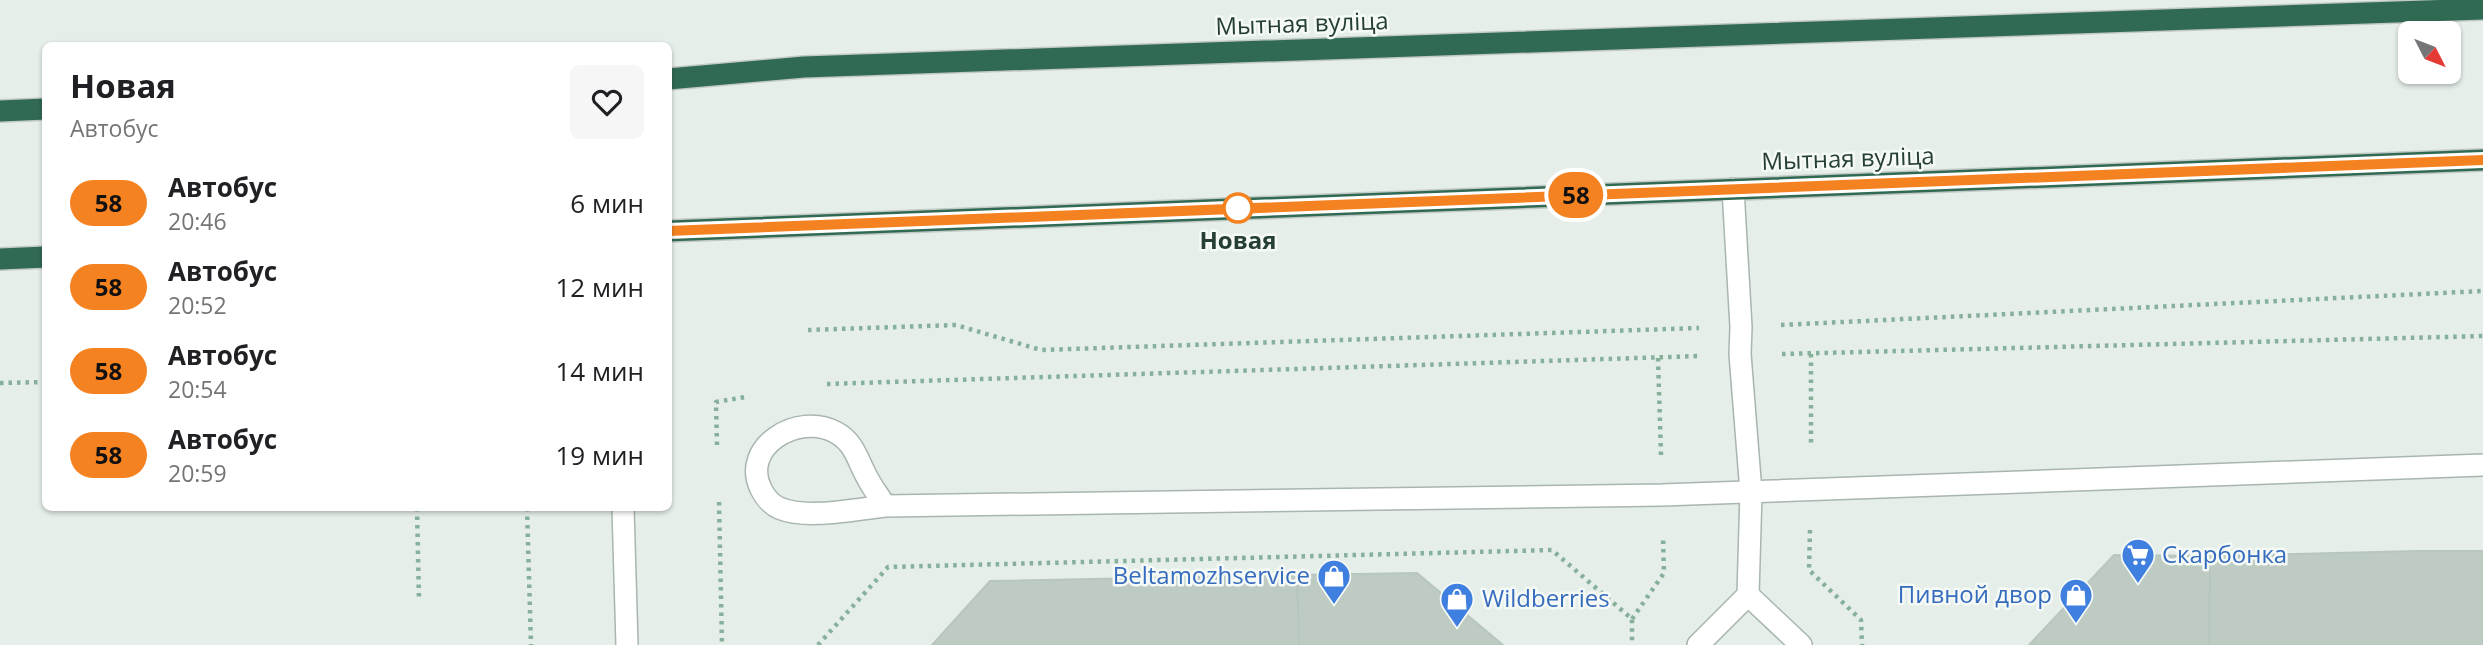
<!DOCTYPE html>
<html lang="ru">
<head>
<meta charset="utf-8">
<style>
  body { margin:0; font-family:"Open Sans",sans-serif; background:#f6f6f6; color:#202124; height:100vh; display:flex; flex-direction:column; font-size:26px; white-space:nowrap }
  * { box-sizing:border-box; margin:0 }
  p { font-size:23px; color:#757577 }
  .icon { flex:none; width:38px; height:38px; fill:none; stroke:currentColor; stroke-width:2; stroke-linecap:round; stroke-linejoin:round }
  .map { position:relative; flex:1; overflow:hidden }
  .panel { position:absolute; left:42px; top:42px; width:630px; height:469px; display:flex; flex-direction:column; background:#fff; border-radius:10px; box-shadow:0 2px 5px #0004 }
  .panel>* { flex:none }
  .badge { padding:0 14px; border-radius:23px; font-size:24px; line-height:46px }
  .needle { width:46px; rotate:132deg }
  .controls { position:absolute; left:2398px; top:21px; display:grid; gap:14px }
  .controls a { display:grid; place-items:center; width:63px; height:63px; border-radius:10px; background:#fff; box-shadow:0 2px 5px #0004; font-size:35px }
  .map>.badge { position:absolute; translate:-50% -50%; box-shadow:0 0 0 4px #fff }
  .round { display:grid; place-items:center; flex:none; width:74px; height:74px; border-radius:10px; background:#f6f6f6 }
  .headline { display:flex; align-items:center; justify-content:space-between; height:119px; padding:0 28px }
  h1 { font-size:33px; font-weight:700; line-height:52px }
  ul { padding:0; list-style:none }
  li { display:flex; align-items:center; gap:21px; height:84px; padding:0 28px }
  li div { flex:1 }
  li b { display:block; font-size:26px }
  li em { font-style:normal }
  li .badge { min-width:77px; font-weight:700; text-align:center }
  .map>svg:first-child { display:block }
  .building { fill:#bdcbc3; stroke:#b7c7bd; stroke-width:2 }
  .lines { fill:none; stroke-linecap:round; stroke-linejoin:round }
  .lane-casing { stroke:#a8b6ae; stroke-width:24 }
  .street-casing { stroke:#a8b6ae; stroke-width:24 }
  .highway-casing { stroke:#c2c9c6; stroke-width:24 }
  .path { stroke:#87b09b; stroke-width:4.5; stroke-dasharray:3.5 5; stroke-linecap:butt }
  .lane { stroke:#fff; stroke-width:21 }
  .street { stroke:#fff; stroke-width:21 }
  .highway { stroke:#316a53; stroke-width:21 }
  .line-casing { stroke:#fff; stroke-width:16 }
  .line { stroke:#f58220; stroke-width:10 }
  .stop-dot { fill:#fff; stroke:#f58220; stroke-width:3.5 }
  .labels { text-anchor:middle; stroke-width:5; stroke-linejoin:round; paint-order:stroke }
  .street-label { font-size:24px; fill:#253f33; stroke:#f6faf7 }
  .stop-label { font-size:24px; font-weight:bold; fill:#253f33; stroke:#f6faf7 }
  .shop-label { font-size:24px; fill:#366cbe; stroke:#f6faf7; text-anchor:start }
</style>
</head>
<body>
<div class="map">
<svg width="2483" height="645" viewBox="0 0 2483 645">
  <rect width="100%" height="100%" fill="#e5eee8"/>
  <g class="building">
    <path d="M2417,551H2483V645H2209L2210,556Z"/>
    <path d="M2114,555L2210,556L2209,645H2029Z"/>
    <path d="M1417,573L1503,645H1299L1297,575Z"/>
    <path d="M1297,575L1299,645H932L990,581Z"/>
  </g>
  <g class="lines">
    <defs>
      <g id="lane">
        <path d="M885,506C880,497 873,489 868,479C858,462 855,442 835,432C798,412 740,447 761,489C765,497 772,505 779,508C807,520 856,509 885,506L1662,495L2483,465"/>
        <path d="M1748,595L1801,645"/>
        <path d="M1698,645L1748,595L1751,492L1740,354L1741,327L1733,189"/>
      </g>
      <path id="street" d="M623,508L627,645"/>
      <g id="highway">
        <path d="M668,79L804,67L2483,9"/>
        <path d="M0,111L46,109"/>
        <path d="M668,231L2483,160"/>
        <path d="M0,259L46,257"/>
      </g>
    </defs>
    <use href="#lane" class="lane-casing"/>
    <use href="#street" class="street-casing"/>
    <use href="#highway" class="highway-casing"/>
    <g class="path">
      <path d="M1781,325L2483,291"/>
      <path d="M808,330L956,325L1041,350L1699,328"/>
      <path d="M1782,354L2483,336"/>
      <path d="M1811,354V447"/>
      <path d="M1658,358L1661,455"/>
      <path d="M0,383L46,382"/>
      <path d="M827,384L1700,356"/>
      <path d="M717,445L716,402L745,397"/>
      <path d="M719,502L722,645"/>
      <path d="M417,508L419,600"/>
      <path d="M527,508L531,645"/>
      <path d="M1810,530L1809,570L1861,620L1862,645"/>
      <path d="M1632,619L1664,573L1663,537"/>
      <path d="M818,645L888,567L1552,550L1632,619V645"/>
    </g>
    <use href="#lane" class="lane"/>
    <use href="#street" class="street"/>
    <use href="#highway" class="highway"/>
  </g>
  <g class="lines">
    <defs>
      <path id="line" d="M668,231L2483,160"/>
    </defs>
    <use href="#line" class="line-casing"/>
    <use href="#line" class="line"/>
  </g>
  <defs>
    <symbol id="supermarket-pin" viewBox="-11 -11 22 30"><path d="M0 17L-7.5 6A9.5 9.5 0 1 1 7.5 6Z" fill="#3f7fe0" stroke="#f6faf7"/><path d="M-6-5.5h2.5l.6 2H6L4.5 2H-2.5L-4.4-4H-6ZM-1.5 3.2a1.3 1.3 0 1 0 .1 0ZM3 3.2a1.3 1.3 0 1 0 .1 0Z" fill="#fff"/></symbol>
    <symbol id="shop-pin" viewBox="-11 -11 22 30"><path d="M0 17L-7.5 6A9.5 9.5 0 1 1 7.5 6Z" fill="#3f7fe0" stroke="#f6faf7"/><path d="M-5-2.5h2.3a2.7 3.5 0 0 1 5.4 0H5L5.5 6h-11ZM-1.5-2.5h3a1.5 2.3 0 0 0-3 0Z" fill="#fff"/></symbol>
  </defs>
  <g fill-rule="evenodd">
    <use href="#supermarket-pin" x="2119" y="536" width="38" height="52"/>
    <use href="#shop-pin" x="1315" y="557" width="38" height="52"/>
    <use href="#shop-pin" x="2057" y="576" width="38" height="52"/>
    <use href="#shop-pin" x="1438" y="580" width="38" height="52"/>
  </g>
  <circle class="stop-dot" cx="1238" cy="208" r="14"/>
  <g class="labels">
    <g class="street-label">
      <text transform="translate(1302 24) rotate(-2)" y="8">Мытная вуліца</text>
      <text transform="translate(1848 159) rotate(-2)" y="8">Мытная вуліца</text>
    </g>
    <g class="stop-label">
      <text x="1238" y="249">Новая</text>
    </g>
    <g class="shop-label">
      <text x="2162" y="563">Скарбонка</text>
      <text x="1310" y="584" text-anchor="end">Beltamozhservice</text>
      <text x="2052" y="603" text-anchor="end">Пивной двор</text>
      <text x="1482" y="607">Wildberries</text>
    </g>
  </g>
</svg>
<div class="controls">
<a><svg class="needle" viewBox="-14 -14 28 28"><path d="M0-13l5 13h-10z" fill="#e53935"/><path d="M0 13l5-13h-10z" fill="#757577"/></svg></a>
</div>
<b class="badge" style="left:1576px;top:195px;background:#f58220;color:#111">58</b>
<section class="panel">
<div class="headline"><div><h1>Новая</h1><p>Автобус</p></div><a class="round"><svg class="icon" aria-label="heart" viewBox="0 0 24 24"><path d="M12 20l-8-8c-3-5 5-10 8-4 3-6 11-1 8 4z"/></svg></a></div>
<ul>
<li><span class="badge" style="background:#f58220;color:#111">58</span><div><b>Автобус</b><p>20:46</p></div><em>6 мин</em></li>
<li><span class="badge" style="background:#f58220;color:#111">58</span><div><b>Автобус</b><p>20:52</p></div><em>12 мин</em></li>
<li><span class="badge" style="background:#f58220;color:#111">58</span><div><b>Автобус</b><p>20:54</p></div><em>14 мин</em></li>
<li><span class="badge" style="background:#f58220;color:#111">58</span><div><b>Автобус</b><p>20:59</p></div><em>19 мин</em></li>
</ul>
</section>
</div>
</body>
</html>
